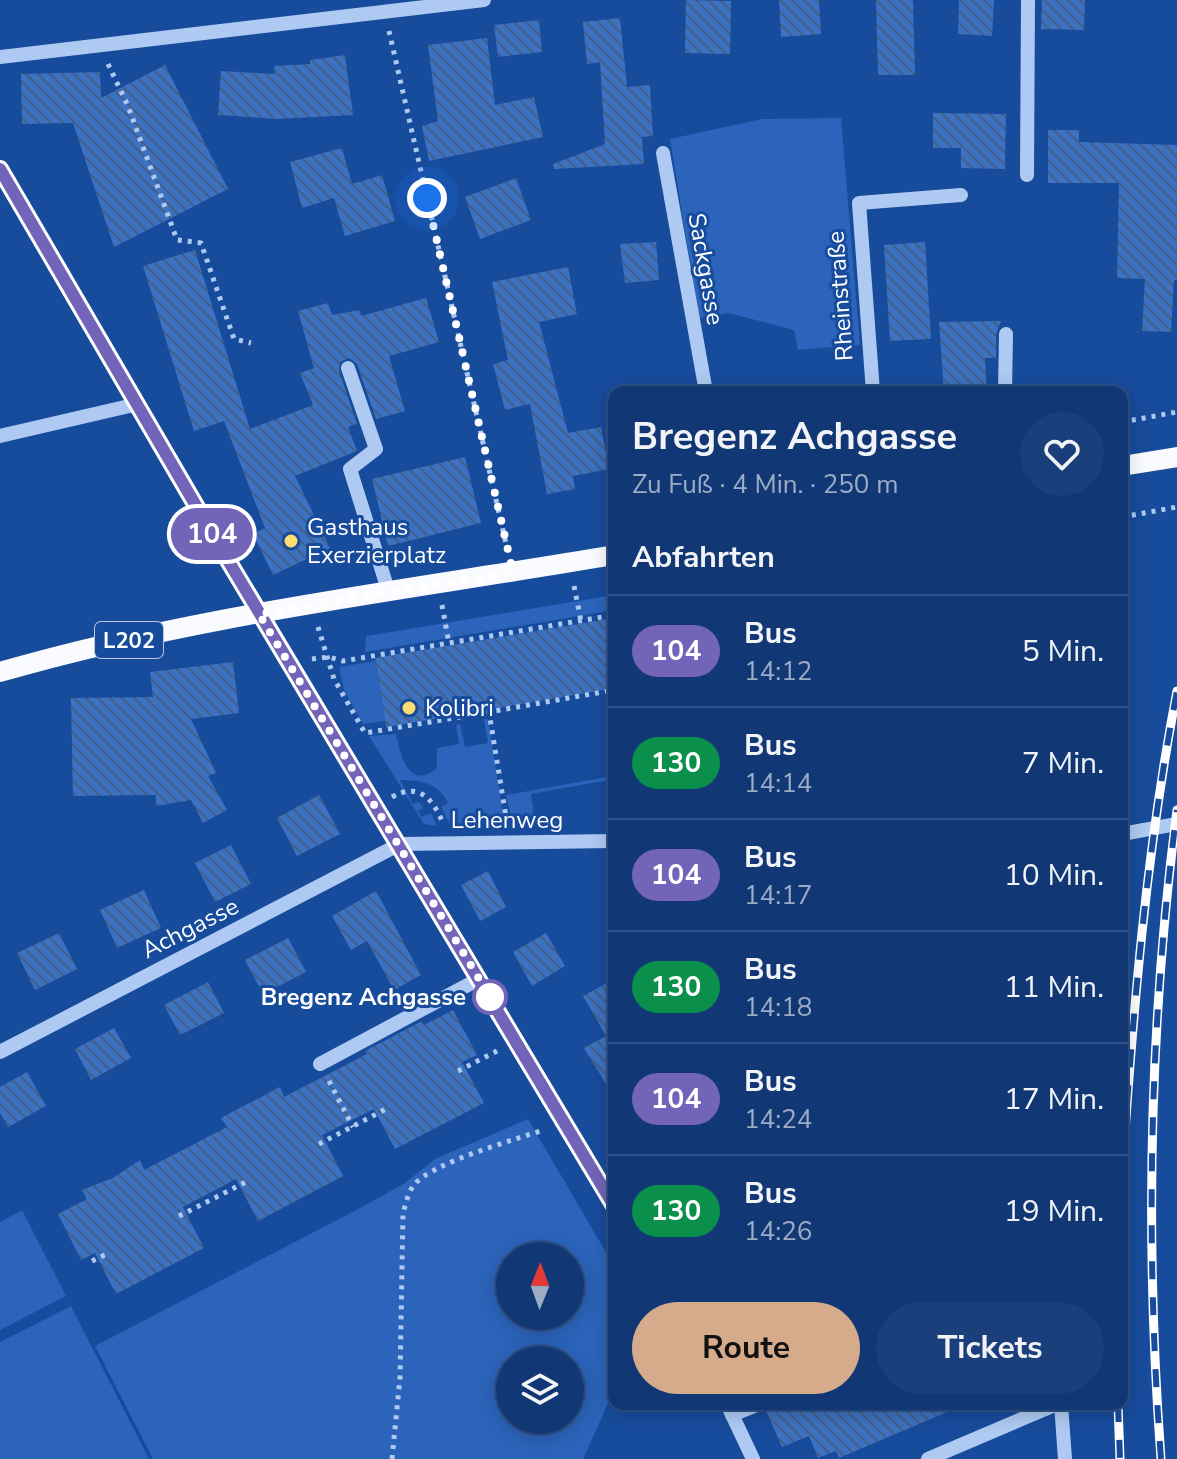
<!DOCTYPE html>
<html lang="de">
<head>
<meta charset="utf-8">
<style>
  body { margin:0; font-family:"Nunito Sans",sans-serif; background:#1a3f7a; color:#f1f3f6; height:100vh; display:flex; flex-direction:column; font-size:30px; white-space:nowrap }
  * { box-sizing:border-box; margin:0 }
  p { font-size:26px; color:#9cacc5 }
  .icon { flex:none; width:44px; height:44px; fill:none; stroke:currentColor; stroke-width:2; stroke-linecap:round; stroke-linejoin:round }
  .map { position:relative; flex:1; overflow:hidden }
  .drawer { position:absolute; left:608px; top:386px; width:520px; height:1024px; display:flex; flex-direction:column; background:#113875; border-radius:16px; box-shadow:0 4px 20px #0003,0 0 0 2px #305287 }
  .drawer>* { flex:none }
  .badge { padding:0 16px; border-radius:26px; font-size:28px; line-height:52px }
  .needle { width:52px; rotate:1deg }
  .fabs { position:absolute; left:496px; top:1242px; display:grid; gap:16px }
  .fabs a { display:grid; place-items:center; width:88px; height:88px; border-radius:50%; background:#113875; box-shadow:0 4px 20px #0003,0 0 0 2px #305287; font-size:40px }
  .you { position:absolute; width:40px; height:40px; margin:-20px; border:6px solid #fff; border-radius:50%; background:#1a73e8; box-shadow:0 0 0 12px #1a73e833 }
  .map>.badge { position:absolute; translate:-50% -50%; box-shadow:0 0 0 4px #fff }
  h2 { padding:0 24px; font-size:30px; line-height:72px }
  .round { display:grid; place-items:center; flex:none; width:84px; height:84px; border-radius:42px; background:#1a3f7a }
  .summary { display:flex; align-items:center; justify-content:space-between; height:136px; padding:0 24px }
  h1 { font-size:38px; font-weight:700; line-height:60px }
  .cta { display:flex; gap:16px; margin-top:auto; padding:16px 24px }
  .cta a { flex:1; height:92px; border-radius:48px; background:#d6ab8b; color:#111; font-size:32px; font-weight:700; line-height:92px; text-align:center }
  .cta a+a { background:#1a3f7a; color:#f1f3f6 }
  ul { padding:0; list-style:none }
  li { display:flex; align-items:center; gap:24px; height:112px; padding:0 24px; border-top:2px solid #305287 }
  li div { flex:1 }
  li b { display:block; font-size:30px }
  li em { font-style:normal }
  li .badge { min-width:88px; font-weight:700; text-align:center }
  .map>svg:first-child { display:block }
  .grass { fill:#2b64ba; fill-rule:evenodd }
  .building { fill:url(#building-back-hatch) }
  .lines { fill:none; stroke-linecap:round; stroke-linejoin:round }
  .path { stroke:#aecaf2; stroke-width:5; stroke-dasharray:4 6; stroke-linecap:butt }
  .minor { stroke:#aecaf2; stroke-width:14 }
  .major { stroke:#fafbff; stroke-width:20 }
  .rail-casing { stroke:#fff; stroke-width:9 }
  .rail { stroke:#174b9c; stroke-width:6; stroke-dasharray:18; stroke-linecap:butt }
  .line-casing { stroke:#fff; stroke-width:18 }
  .line { stroke:#7264b8; stroke-width:12 }
  .walk { stroke:#fff; stroke-width:8; stroke-dasharray:0 14.4 }
  .poi-dot { fill:#ffdc70; stroke:#174b9c; stroke-width:3 }
  .stop-dot { fill:#fff; stroke:#7264b8; stroke-width:4 }
  .labels { text-anchor:middle; stroke-width:6; stroke-linejoin:round; paint-order:stroke }
  .shield { fill:#174b9c; stroke:#b9c9e1; stroke-width:2 }
  .shield-label { font-size:22px; font-weight:bold; fill:#fff }
  .street-label { font-size:24px; fill:#fff; stroke:#174b9c }
  .poi-label { font-size:24px; fill:#fff; stroke:#174b9c; text-anchor:start }
  .stop-label { font-size:24px; font-weight:bold; fill:#fff; stroke:#174b9c; text-anchor:end }
</style>
</head>
<body>
<div class="map">
<svg width="1177" height="1459" viewBox="0 0 1177 1459">
  <defs>
    <pattern id="building-back-hatch" width="6" height="6" patternUnits="userSpaceOnUse" patternTransform="scale(2)"><rect width="6" height="6" fill="#3c72c1"/><path d="M-1 5l2 2M0 0l6 6M5-1l2 2" fill="none" stroke="#445f86"/></pattern>
  </defs>
  <rect width="100%" height="100%" fill="#174b9c"/>
  <g class="grass">
    <path d="M841,118L860,345L798,350L794,330L729,313L699,318L670,139L762,119Z"/>
    <path d="M614,595V610L365,652L366,636Z"/>
    <path d="M375,661L385,721L363,724L344,690L339,667Z"/>
    <path d="M484,719H488L504,822L501,825H450L441,807L448,803C439,783 420,780 400,780L413,804L419,802L423,808L418,811L421,817L431,813L437,826L424,824L369,736L396,734C400,754 409,792 437,768V748L459,744L456,725L460,724L465,747L488,743Z"/>
    <path d="M612,776L614,806L609,780L531,794L535,821H565L561,824L513,825L506,795Z"/>
    <path d="M528,1119L614,1266V1390L583,1459H153L95,1346L362,1207L405,1183L435,1159ZM510,1256H570V1316H510ZM510,1360H570V1420H510Z"/>
    <path d="M22,1210L66,1296L0,1330V1222Z"/>
    <path d="M71,1306L149,1459H0V1342Z"/>
  </g>
  <g class="building">
    <path d="M686,0L731,1L730,54L685,53Z"/>
    <path d="M779,0H819L821,34L781,37Z"/>
    <path d="M876,0H913L915,75H878Z"/>
    <path d="M959,0H994L992,36L958,34Z"/>
    <path d="M1042,0H1085L1084,30L1041,29Z"/>
    <path d="M620,18L627,87L650,85L653,136L642,137L644,164L554,169L553,164L605,144L600,62L587,64L583,22Z"/>
    <path d="M539,20L542,52L498,57L494,25Z"/>
    <path d="M487,38L495,105L534,97L543,137L429,161L422,126L438,121L428,45Z"/>
    <path d="M345,55L353,115L277,119L218,115L221,71L275,74L274,66L310,64V60Z"/>
    <path d="M165,65L228,189L114,247L73,123L22,124L21,74L100,72L101,98Z"/>
    <path d="M933,113L1006,114L1005,169L961,168V148H933Z"/>
    <path d="M1048,130H1079V142L1177,145V280H1174L1171,332L1142,331L1145,279L1117,278L1119,183H1048Z"/>
    <path d="M342,148L352,184L382,175L395,221L345,236L334,198L302,208L290,162Z"/>
    <path d="M516,178L531,220L480,239L465,197Z"/>
    <path d="M656,242L659,280L625,283L620,244Z"/>
    <path d="M925,242L931,339L890,341L884,245Z"/>
    <path d="M195,250L250,429L313,405L300,373L314,368L298,311L328,303L332,315L360,310L361,316L426,298L439,342L389,356L405,411L376,419L357,364L349,358L340,362L339,371L357,424L348,427L357,451L295,476L330,548L273,575L253,534L265,528L224,421L194,431L143,266Z"/>
    <path d="M568,267L577,314L539,322L568,433L601,427L609,469L573,476L575,489L547,494L530,404L505,410L493,364L508,360L492,282Z"/>
    <path d="M1001,321L996,334V358H985L987,392H944L939,322Z"/>
    <path d="M465,457L481,523L388,546L372,479Z"/>
    <path d="M614,618V688L386,727L375,658Z"/>
    <path d="M233,662L239,713L191,719L216,773L208,776L227,810L203,823L191,800L156,806V795L73,796L71,698L153,697L150,672Z"/>
    <path d="M319,795L340,834L297,856L277,818Z"/>
    <path d="M231,845L251,884L215,902L195,863Z"/>
    <path d="M488,871L506,907L480,921L461,885Z"/>
    <path d="M144,890L161,928L117,948L100,910Z"/>
    <path d="M376,891L421,975L394,990L367,941L351,950L332,916Z"/>
    <path d="M59,933L77,969L35,990L17,953Z"/>
    <path d="M546,933L565,966L532,986L513,952Z"/>
    <path d="M288,938L306,972L263,994L245,960Z"/>
    <path d="M614,979V1097L584,1048L606,1036L583,996Z"/>
    <path d="M208,982L224,1013L180,1035L164,1005Z"/>
    <path d="M453,1010L477,1055L462,1062L484,1103L395,1149L374,1109L322,1135L343,1176L258,1221L236,1179L183,1207L204,1248L116,1294L95,1253L81,1260L58,1214L87,1199L82,1190L113,1178L140,1160L144,1170L227,1127L221,1118L280,1087L284,1097L367,1054L365,1051L422,1021L424,1025Z"/>
    <path d="M114,1028L131,1058L91,1080L75,1049Z"/>
    <path d="M27,1072L46,1106L8,1127L0,1113V1087Z"/>
    <path d="M769,1404H966L839,1458L836,1451L818,1458L809,1436L782,1447L766,1411Z"/>
  </g>
  <g class="lines">
    <g class="path">
      <path d="M389,31L507,548"/>
      <path d="M108,64L128,106L177,240L201,243L234,339L251,343"/>
      <path d="M1122,422L1177,412"/>
      <path d="M1122,517L1177,507"/>
      <path d="M1122,563V583"/>
      <path d="M574,586L581,621"/>
      <path d="M442,605L449,643"/>
      <path d="M318,627L334,679L365,733L489,712"/>
      <path d="M312,659L329,657L343,661L614,615"/>
      <path d="M392,797C419,782 432,798 443,823"/>
      <path d="M507,823L489,712L614,690"/>
      <path d="M458,1071L497,1051"/>
      <path d="M329,1081L353,1127"/>
      <path d="M319,1144L386,1109"/>
      <path d="M179,1216L246,1182"/>
      <path d="M92,1261L107,1254"/>
      <path d="M392,1459L400,1378L403,1213C406,1204 408,1191 415,1184C432,1163 516,1139 544,1130"/>
    </g>
    <g class="minor">
      <path d="M0,57L484,0"/>
      <path d="M663,153L706,392"/>
      <path d="M0,169L220,547L614,1206"/>
      <path d="M1027,175L1028,0"/>
      <path d="M348,368L376,449L350,469L389,593"/>
      <path d="M873,392L859,203L961,195"/>
      <path d="M1005,392L1006,334"/>
      <path d="M0,436L138,404"/>
      <path d="M1122,834L1177,824"/>
      <path d="M0,1052L400,844L614,841"/>
      <path d="M320,1064L479,979"/>
      <path d="M727,1404L753,1459"/>
      <path d="M1061,1404L1065,1459"/>
      <path d="M732,1415L759,1404"/>
      <path d="M928,1459L1057,1404"/>
    </g>
    <g class="major">
      <path d="M1122,466L1177,457"/>
      <path d="M0,672C200,614 409,590 614,555"/>
    </g>
    <defs>
      <g id="rail">
        <path d="M1122,1175C1133,1013 1146,852 1177,691"/>
        <path d="M1118,1404L1120,1459"/>
        <path d="M1161,1459C1145,1243 1149,1025 1177,810"/>
      </g>
    </defs>
    <use href="#rail" class="rail-casing"/>
    <use href="#rail" class="rail"/>
  </g>
  <g class="lines">
    <defs>
      <path id="line" d="M0,169L220,547L614,1206"/>
    </defs>
    <use href="#line" class="line-casing"/>
    <use href="#line" class="line"/>
    <path class="walk" d="M427,198L513,572L259,614L490,997"/>
  </g>
  <g class="poi-dot">
    <circle cx="291" cy="541" r="8"/>
    <circle cx="409" cy="708" r="8"/>
  </g>
  <circle class="stop-dot" cx="490" cy="997" r="16"/>
  <g class="labels">
    <rect class="shield" x="95" y="622" width="68" height="36" rx="6"/>
    <g class="shield-label">
      <text x="129" y="648">L202</text>
    </g>
    <g class="street-label">
      <text transform="translate(706 269) rotate(80)" y="8">Sackgasse</text>
      <text transform="translate(840 296) rotate(-94)" y="8">Rheinstraße</text>
      <text x="507" y="828">Lehenweg</text>
      <text transform="translate(190 928) rotate(-27)" y="8">Achgasse</text>
    </g>
    <g class="poi-label">
      <text x="307" y="535">Gasthaus<tspan x="307" dy="28">Exerzierplatz</tspan></text>
      <text x="425" y="716">Kolibri</text>
    </g>
    <g class="stop-label">
      <text x="466" y="1005">Bregenz Achgasse</text>
    </g>
  </g>
</svg>
<div class="fabs">
<a><svg class="needle" viewBox="-14 -14 28 28"><path d="M0-13l5 13h-10z" fill="#e53935"/><path d="M0 13l5-13h-10z" fill="#9cacc5"/></svg></a>
<a><svg class="icon" aria-label="layers" viewBox="0 0 24 24"><path d="M12 4l9 5-9 5-9-5zM3 14l9 5 9-5"/></svg></a>
</div>
<div class="you" style="left:427px;top:198px"></div>
<b class="badge" style="left:212px;top:534px;background:#7264b8;color:#fff">104</b>
<section class="drawer">
<div class="summary"><div><h1>Bregenz Achgasse</h1><p>Zu Fuß · 4 Min. · 250 m</p></div><a class="round"><svg class="icon" aria-label="heart" viewBox="0 0 24 24"><path d="M12 20l-8-8c-3-5 5-10 8-4 3-6 11-1 8 4z"/></svg></a></div>
<h2>Abfahrten</h2>
<ul>
<li><span class="badge" style="background:#7264b8;color:#fff">104</span><div><b>Bus</b><p>14:12</p></div><em>5 Min.</em></li>
<li><span class="badge" style="background:#0b904b;color:#fff">130</span><div><b>Bus</b><p>14:14</p></div><em>7 Min.</em></li>
<li><span class="badge" style="background:#7264b8;color:#fff">104</span><div><b>Bus</b><p>14:17</p></div><em>10 Min.</em></li>
<li><span class="badge" style="background:#0b904b;color:#fff">130</span><div><b>Bus</b><p>14:18</p></div><em>11 Min.</em></li>
<li><span class="badge" style="background:#7264b8;color:#fff">104</span><div><b>Bus</b><p>14:24</p></div><em>17 Min.</em></li>
<li><span class="badge" style="background:#0b904b;color:#fff">130</span><div><b>Bus</b><p>14:26</p></div><em>19 Min.</em></li>
</ul>
<div class="cta"><a>Route</a><a>Tickets</a></div>
</section>
</div>
</body>
</html>
